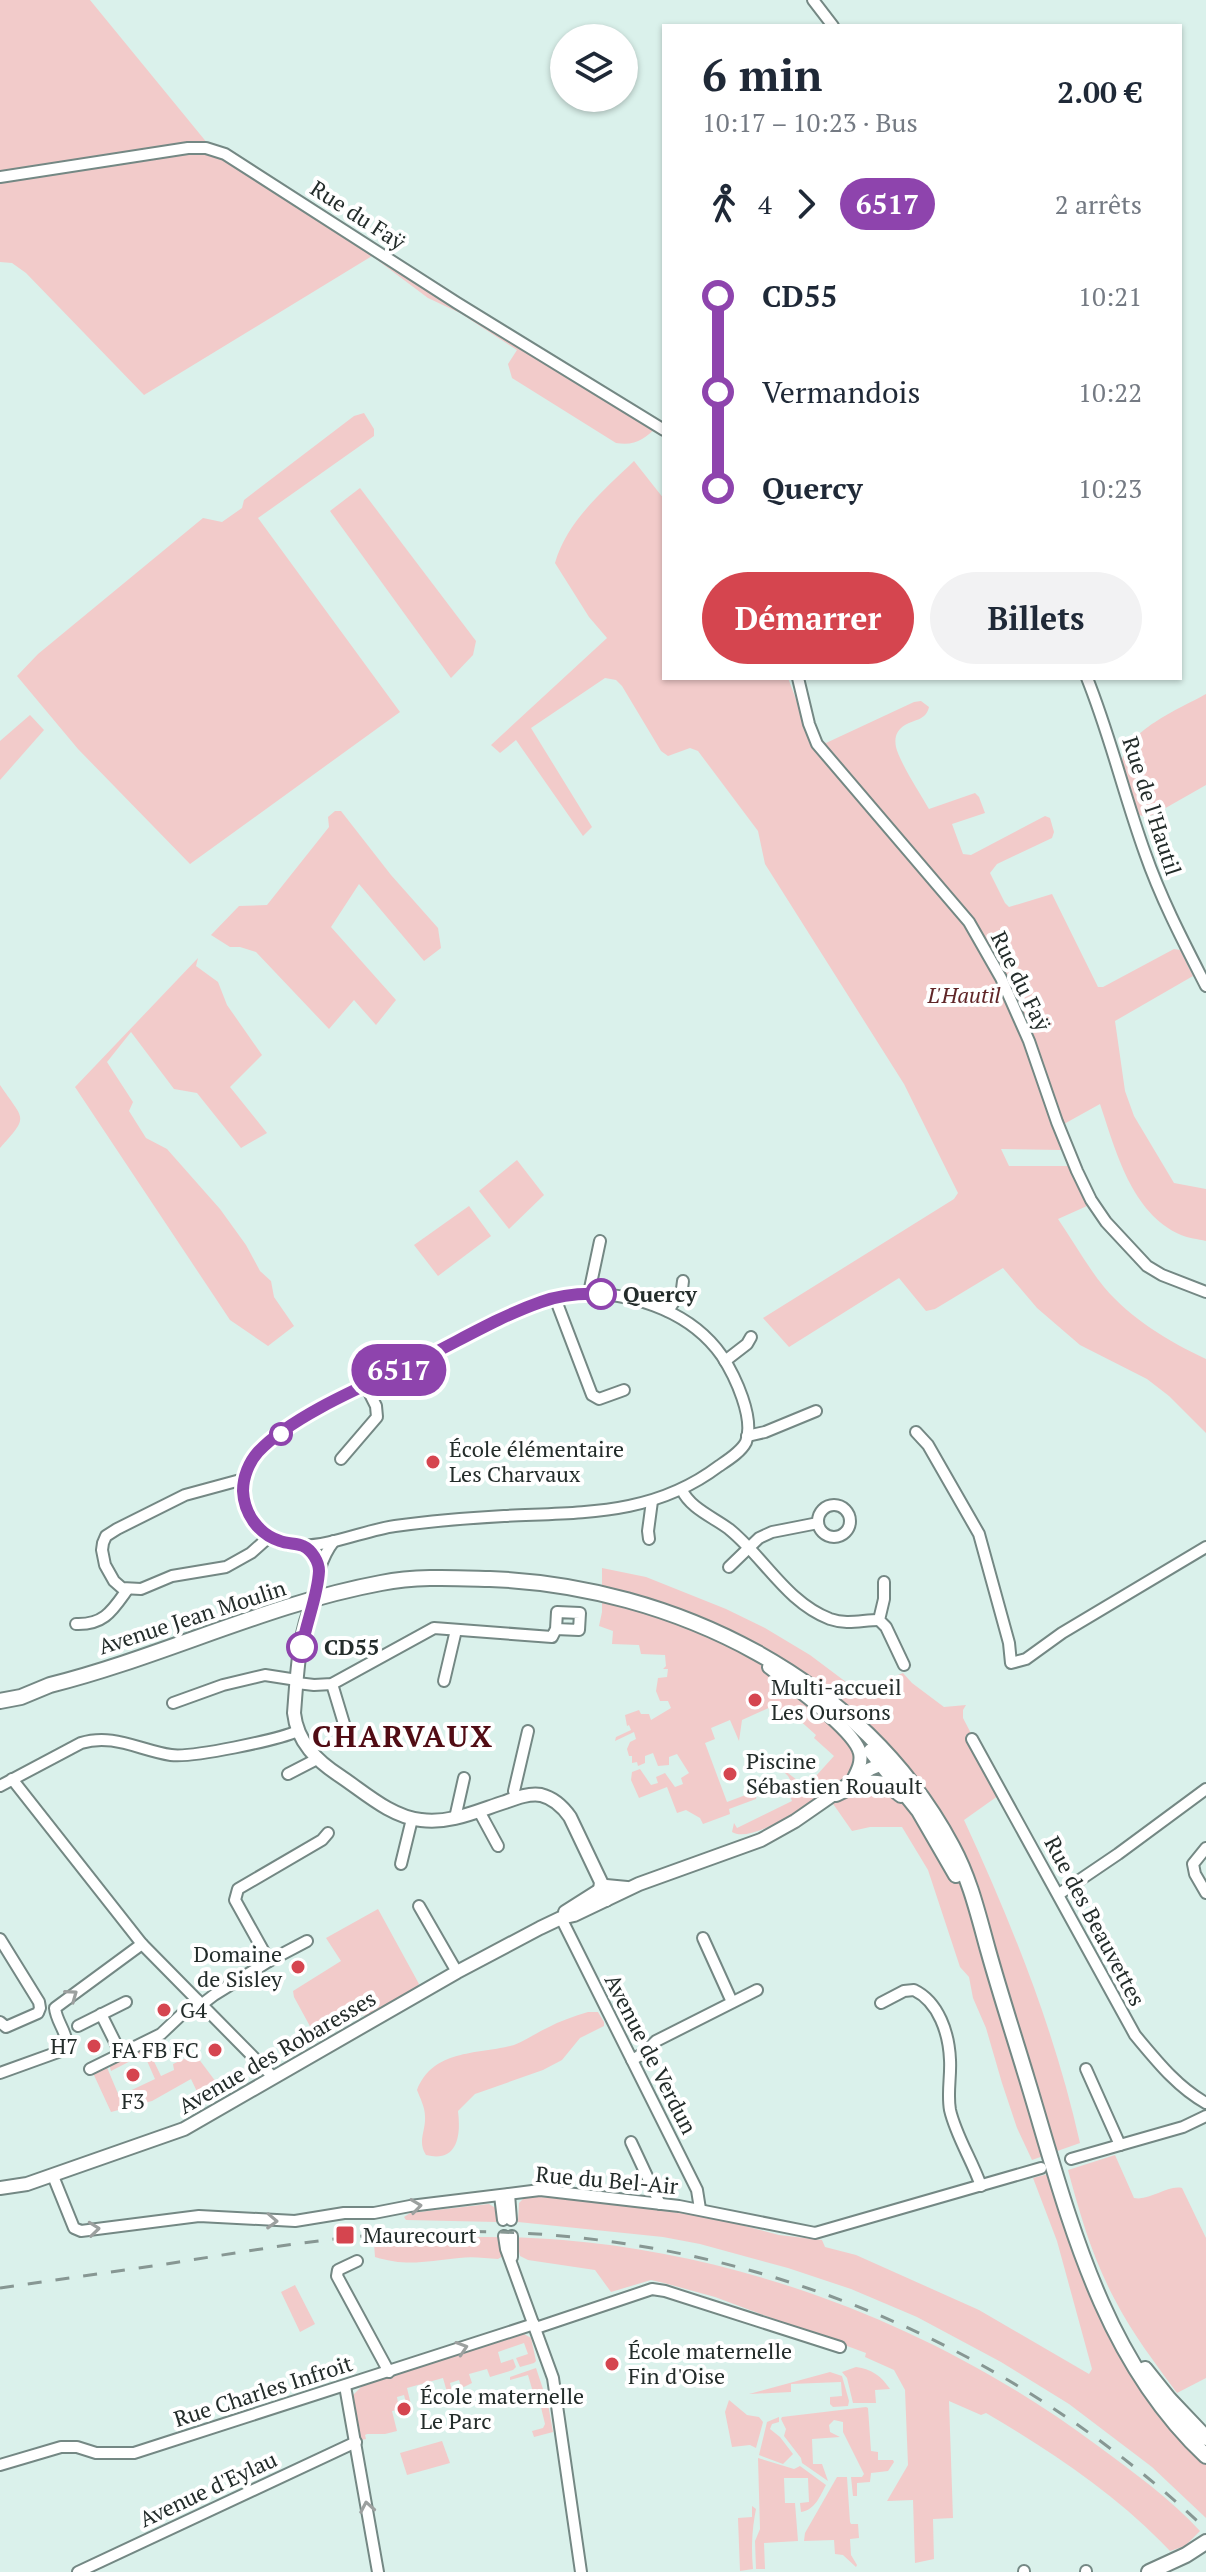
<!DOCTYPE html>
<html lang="fr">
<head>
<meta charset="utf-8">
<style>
  body { margin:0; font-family:"PT Serif",serif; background:#f2f2f3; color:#1f2937; height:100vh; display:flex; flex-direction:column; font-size:30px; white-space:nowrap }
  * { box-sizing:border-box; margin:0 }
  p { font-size:26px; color:#747a83 }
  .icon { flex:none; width:44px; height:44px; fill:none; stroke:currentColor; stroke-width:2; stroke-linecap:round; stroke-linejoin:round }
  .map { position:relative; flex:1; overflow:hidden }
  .panel { position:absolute; left:662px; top:24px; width:520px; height:656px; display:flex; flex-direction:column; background:#fff; border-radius:0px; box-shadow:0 2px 6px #0004 }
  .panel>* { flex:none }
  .badge { padding:0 16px; border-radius:26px; font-size:28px; line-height:52px }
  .buttons { position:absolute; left:550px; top:24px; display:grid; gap:16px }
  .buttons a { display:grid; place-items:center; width:88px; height:88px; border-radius:50%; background:#fff; box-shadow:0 2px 6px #0004; font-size:40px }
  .map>.badge { position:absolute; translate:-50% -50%; box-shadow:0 0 0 4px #fff }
  .legs { display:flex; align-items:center; gap:12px; height:88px; padding:0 40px; font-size:26px }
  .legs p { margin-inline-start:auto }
  .headline { display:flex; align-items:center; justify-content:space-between; height:136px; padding:0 40px }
  h1 { font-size:44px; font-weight:700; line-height:60px }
  .button { display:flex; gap:16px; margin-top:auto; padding:16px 40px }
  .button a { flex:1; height:92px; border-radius:48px; background:#d5454f; color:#fff; font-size:32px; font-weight:700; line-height:92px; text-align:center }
  .button a+a { background:#f2f2f3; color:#1f2937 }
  ul { padding:0 40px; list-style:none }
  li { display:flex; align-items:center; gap:28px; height:96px; font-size:30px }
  li i { display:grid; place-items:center; width:12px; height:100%; margin:0 10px; background:currentColor }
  li i::after { content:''; width:20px; height:20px; margin:-10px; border:6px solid; border-radius:50%; background:#fff }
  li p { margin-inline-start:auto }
  li:first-child i { background:linear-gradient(#0000 50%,currentColor 0) }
  li:last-child i { background:linear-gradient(currentColor 50%,#0000 0) }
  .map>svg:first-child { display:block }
  .green { fill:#f2cbca }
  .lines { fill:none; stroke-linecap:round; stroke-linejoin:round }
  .minor-casing { stroke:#748884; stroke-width:14 }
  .tertiary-casing { stroke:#748884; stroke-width:16 }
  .secondary-casing { stroke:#748884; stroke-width:18 }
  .minor { stroke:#fff; stroke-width:10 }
  .tertiary { stroke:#fff; stroke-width:12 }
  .secondary { stroke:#fff; stroke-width:14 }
  .rail { stroke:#879793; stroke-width:3; stroke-dasharray:14 14; stroke-linecap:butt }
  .oneway { stroke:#9ca09f }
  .line-1-casing { stroke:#fff; stroke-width:18 }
  .line-1 { stroke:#8e44ad; stroke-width:12 }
  .stop-1-dot { fill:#fff; stroke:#8e44ad; stroke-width:4 }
  .poi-dot { fill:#d5454f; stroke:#fff; stroke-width:3 }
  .labels { text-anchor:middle; stroke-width:8; stroke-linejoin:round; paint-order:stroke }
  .street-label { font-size:22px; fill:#232c2a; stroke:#fff }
  .park-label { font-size:22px; font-style:italic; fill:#602628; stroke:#fff }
  .stop-label { font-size:22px; font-weight:bold; fill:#232c2a; stroke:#fff; text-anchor:start }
  .poi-label { font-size:22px; fill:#232c2a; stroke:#fff; text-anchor:start }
  .district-label { font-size:30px; font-weight:bold; letter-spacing:2px; fill:#510c14; stroke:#fff }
</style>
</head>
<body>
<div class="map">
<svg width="1206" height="2572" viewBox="0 0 1206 2572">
  <rect width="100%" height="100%" fill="#daf1eb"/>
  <g class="green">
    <path d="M0,0H90L208,144L440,284L658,426C644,439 636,446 616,443L512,378L508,364L517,350L460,313L428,298L372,256L144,395L26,273L12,263L0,262Z"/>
    <path d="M364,413L374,429V436L258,518L400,712L190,864L78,749L17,676L38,654L203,518L222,522L242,508L244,500L354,416Z"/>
    <path d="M634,461L664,499V678H788L809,734L826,743L914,702L921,701L929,707C926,720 916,719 905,725C897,730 894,737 896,747C899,761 921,795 929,809L975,793L979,797L985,813L952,824L963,854L971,855L1045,816L1050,818L1054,832L1052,838L997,864L990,873L1005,903L1009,907L1052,894L1098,987H1103L1174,949L1180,950L1193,976L1115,1021L1125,1091L1134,1116L1174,1183L1206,1189V1241C1198,1239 1188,1238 1181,1235C1131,1213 1116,1151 1100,1104L1055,1129L1062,1150L1001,1149L1009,1166H1070L1087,1206L1058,1219C1073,1241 1087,1266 1104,1287C1131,1319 1168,1341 1206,1359V1433L1169,1396L1147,1379L1080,1345L1037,1308L1003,1268L935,1309L926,1311L899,1278L789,1347L763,1318L954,1199L958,1193L904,1084L765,864L758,831L698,751L690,748L668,756L661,751L622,686L616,680L605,678L531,728L592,827L583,836L516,740L500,753L491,745L607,638L589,617L555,563C567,521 603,491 634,461Z"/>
    <path d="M360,488L476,641L473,655L451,678L330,511Z"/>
    <path d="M1206,694V785L1155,814L1147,817L1139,815C1133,800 1124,782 1122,766C1120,733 1181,708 1206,694Z"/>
    <path d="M30,715L44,730L0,780V741Z"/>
    <path d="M335,811H341L391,875L438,928L441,948L424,961L359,884L331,927L396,1000L376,1025L354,1000L329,1029L256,952L240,947H230L211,935L239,906L267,905L329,827L328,817Z"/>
    <path d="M198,958L196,966L218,982L227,1005L262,1055L230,1087L267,1133L241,1148L197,1093L174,1089L131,1032L107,1062L133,1102L129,1111L146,1138L167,1149L220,1209L246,1245L260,1271L271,1281L274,1297L294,1326L268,1346L230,1320L75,1087Z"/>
    <path d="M0,1085C24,1121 30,1115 0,1148Z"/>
    <path d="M517,1160L544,1195L509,1229L479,1191Z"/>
    <path d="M469,1206L491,1236L438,1276L414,1245Z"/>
    <path d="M602,1568L646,1577L726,1609L765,1628L810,1655L858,1691L903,1673L912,1683L944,1707L966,1705L963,1710V1718L1002,1793L964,1820C1012,1924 1055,2031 1080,2143L1032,2160L1017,2128L1002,2083L986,2028L973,1998L969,1977L960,1967L928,1870L902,1827H870L852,1831L829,1798L823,1795C806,1806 751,1844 732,1832L734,1823L737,1828L792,1801L788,1791L794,1787L788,1776L782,1770H784L806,1787L834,1756L814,1738L816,1735L797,1718L787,1715L775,1705L742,1720L739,1741L730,1720L711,1728L715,1739L705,1743L727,1802L751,1793L750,1790L758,1787L756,1799L729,1809L730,1814L703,1824L700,1818L686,1810L677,1813L667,1787L639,1798L631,1780L632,1772L640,1769L651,1785L658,1783L656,1777L665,1773L675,1787L683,1784L681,1778L689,1773L677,1754L669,1757V1765L658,1766L653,1753L645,1756V1763L638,1766L637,1762L632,1763V1756H629L627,1749L630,1742L636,1739L634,1732L615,1741L616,1737L631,1730L629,1725L627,1726L625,1715L639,1710L641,1714H649L651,1720L671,1708L668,1701H660L656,1691L658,1678L667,1677L668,1669H663L666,1666L665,1655L641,1654L639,1645L612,1644L613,1631L599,1626L602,1612Z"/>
    <path d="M378,1909L419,1984L414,1992L367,2016L362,2015L317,2039L294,1997L293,1991L341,1961L326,1938Z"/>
    <path d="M588,2012H598L604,2022V2026L580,2038L562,2060L543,2070L475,2094L458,2111C461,2135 458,2163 426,2155C417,2141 426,2131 425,2116C425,2107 420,2098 417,2090C434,2048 479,2055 514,2045C525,2041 536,2033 547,2028C560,2021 574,2016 588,2012Z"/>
    <path d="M147,2047L161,2076L174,2070L173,2064L195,2054L222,2090L202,2102L191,2079L152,2101L111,2112L93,2073L106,2065L119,2096L155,2079L144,2054L111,2071L109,2064Z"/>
    <path d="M1115,2155L1134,2198C1151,2201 1166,2185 1182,2188L1206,2238V2378L1177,2393C1155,2363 1132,2333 1115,2300C1093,2259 1080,2215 1068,2170Z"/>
    <path d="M1048,2174C1084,2291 1114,2378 1206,2463V2518L1152,2467L1069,2404L1001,2362L917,2317L851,2289L788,2268L700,2244L663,2237L518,2222L519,2203L524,2198L538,2197L611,2203L714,2218L779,2235L822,2240L825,2247L856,2255L979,2310L1089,2374L1092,2369L1057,2241L1033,2178Z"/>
    <path d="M489,2204L497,2209V2222L406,2220L404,2217L410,2213Z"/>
    <path d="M460,2237C494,2237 529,2237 563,2240C755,2256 944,2331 1098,2446C1133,2472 1171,2499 1200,2531L1185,2546L1170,2551C1117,2495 1052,2452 986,2413L981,2415L949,2401L953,2518L933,2519L934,2559L915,2563L913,2500L887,2501L908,2465L905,2390L894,2370L865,2357L866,2353L715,2297L664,2283L651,2280L611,2292L595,2270L528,2260L520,2256L517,2242H498L503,2256L498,2259C485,2258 472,2256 459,2258C427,2261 407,2267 375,2257L374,2243Z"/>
    <path d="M295,2285L315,2324L300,2332L281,2292Z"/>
    <path d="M524,2334L531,2338L536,2361L534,2363L520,2367L516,2358L528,2354L524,2343L498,2352L501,2363L513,2359L516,2367L513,2370L490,2377L487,2369L469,2374L472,2383L464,2387L461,2386L459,2380L450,2383L452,2391L447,2392L443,2378L407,2388L412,2409L408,2410L404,2395L397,2397L399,2409L392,2411L397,2431L385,2434H367L365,2435L366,2439L361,2440L353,2395L363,2385Z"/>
    <path d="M856,2367C872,2369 881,2376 890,2389L875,2390L876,2403H853L847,2378L842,2372Z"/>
    <path d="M536,2368L548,2404L553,2432L534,2437L532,2431L543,2428L545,2424L539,2399H535L528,2375L510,2380V2377Z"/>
    <path d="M830,2372L842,2376L849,2401L848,2406L833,2407L830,2404V2397L842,2396L841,2382L791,2384V2392L749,2394Z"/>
    <path d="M729,2400L747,2415L759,2417L763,2422L756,2448L750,2445L732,2447L725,2412Z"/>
    <path d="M866,2407L868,2408L871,2451L878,2452V2460H893L894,2462L888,2471L871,2473L870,2482L857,2483V2496H853L851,2477H862L864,2474L843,2432V2422L834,2420L829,2425L830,2432L840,2437L812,2439L813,2464H822L828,2481L802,2463L801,2458L784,2436L786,2429L781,2419L782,2417Z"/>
    <path d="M779,2417V2422L772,2424L770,2429L780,2437L793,2454L783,2464L759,2455L767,2422Z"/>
    <path d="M442,2441L450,2463L407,2475L400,2453Z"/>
    <path d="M758,2458L794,2469L800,2466L826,2485C820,2496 815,2510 801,2512L800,2503L809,2502L808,2478H784L785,2503H795L798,2541L764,2543L765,2569H756L755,2541L760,2529Z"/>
    <path d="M837,2477H847L850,2522L851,2524H858L859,2538L850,2539L851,2555L857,2565L856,2567L843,2555L835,2554L834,2540L804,2541L805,2533Z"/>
    <path d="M752,2506L756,2509C752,2529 751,2548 753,2569L740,2571L738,2518L752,2517Z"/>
  </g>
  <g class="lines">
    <defs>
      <g id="minor">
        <path d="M813,0L833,26"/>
        <path d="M0,177L188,148H206L225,154L457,303L664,430"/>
        <path d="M798,678L809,724L817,744L969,922L1001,978L1029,1041L1057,1122L1077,1171L1091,1200L1106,1222L1147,1266L1162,1275L1206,1292"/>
        <path d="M1087,678C1110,735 1124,795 1145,853C1161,899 1184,943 1206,986"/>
        <path d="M589,1293C639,1295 692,1313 722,1356C735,1376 755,1418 746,1442C741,1452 728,1460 719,1466C653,1516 582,1512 504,1516C468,1518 431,1521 395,1526C350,1532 286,1570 253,1521C240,1502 241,1476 254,1458C280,1419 392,1373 437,1351C471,1334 505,1314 541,1302C557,1296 573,1294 589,1293Z"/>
        <path d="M589,1293L600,1241"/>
        <path d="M555,1298L592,1395L599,1399L624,1390"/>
        <path d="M668,1311L682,1289L683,1281"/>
        <path d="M725,1361L747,1344L751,1337"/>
        <path d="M916,1432L928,1445L979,1534L1009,1643L1011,1663L1026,1659L1062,1633L1206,1547"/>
        <path d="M747,1436L765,1432L816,1411"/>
        <path d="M341,1459L377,1417L376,1406L366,1386"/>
        <path d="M244,1479L185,1495L117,1529L106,1536L103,1543L102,1550L105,1565L114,1581L122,1588L141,1589L172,1576L226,1567L251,1553L269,1537"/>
        <path d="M682,1490C690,1508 713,1517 729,1529C764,1557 786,1602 830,1619C847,1625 862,1620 879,1620"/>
        <circle cx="834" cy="1521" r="16"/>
        <path d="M649,1539L648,1531L652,1501"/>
        <path d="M729,1567L759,1538L772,1532L818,1523"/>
        <path d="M884,1582V1599L879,1620L886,1627L904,1665"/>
        <path d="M314,1600C317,1578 320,1559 334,1541"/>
        <path d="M76,1624C104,1625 112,1611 127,1590"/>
        <path d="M444,1681L456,1630"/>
        <path d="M297,1683L314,1685L332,1684L434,1628L552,1637L556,1629L557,1612L580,1613L579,1630L556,1629"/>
        <path d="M332,1684L345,1727"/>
        <path d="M173,1703L223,1685L265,1675L297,1680"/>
        <path d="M972,1739L1135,2035C1156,2060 1177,2087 1206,2103"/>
        <path d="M288,1774L317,1759"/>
        <path d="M12,1779L142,1944L273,2077"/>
        <path d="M0,1786L81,1743C113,1733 139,1750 171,1755C192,1758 277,1740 298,1731"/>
        <path d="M516,1798L514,1791L528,1731"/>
        <path d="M479,1811L498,1846"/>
        <path d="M455,1818L464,1778"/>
        <path d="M1206,1848L1193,1864L1195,1874L1206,1893"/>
        <path d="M401,1864L412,1819"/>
        <path d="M1059,1894L1118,1854L1206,1789"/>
        <path d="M419,1906L457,1972"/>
        <path d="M561,1918L697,2190L700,2209"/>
        <path d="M703,1938L732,2002"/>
        <path d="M0,1939L39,2002L40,2008L38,2013L6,2027L0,2022"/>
        <path d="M307,1941L269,1961L235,1900L238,1889L322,1840L328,1833"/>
        <path d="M881,2003L904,1991L914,1990C939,2002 949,2034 950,2060C951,2077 947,2093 950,2110C956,2136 972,2160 981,2186"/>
        <path d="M201,2005L214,1995L269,1961"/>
        <path d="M101,2014L121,2054"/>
        <path d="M78,2026L126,2002"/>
        <path d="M632,2060L644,2053L656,2041L757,1990"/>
        <path d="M90,2069L161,2034L197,2000"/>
        <path d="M1086,2069L1120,2145"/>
        <path d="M0,2073L61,2051L67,2045C67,2032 56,2021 55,2008L142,1944"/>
        <path d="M631,2142L660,2204"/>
        <path d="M1071,2159L1183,2127L1206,2116"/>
        <path d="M53,2176L74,2228L81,2231L199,2216L295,2221L344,2213H374L410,2206L540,2190L679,2206L815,2233L1041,2168"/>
        <path d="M509,2194L511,2220"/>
        <path d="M500,2196L503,2220"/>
        <path d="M504,2236L506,2249L553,2378L581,2572"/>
        <path d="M512,2257V2236"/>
        <path d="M357,2261L338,2270L337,2276L389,2372"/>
        <path d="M536,2328L652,2289L665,2291L840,2347"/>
        <path d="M345,2386L378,2572"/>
        <path d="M0,2465L61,2447H77L96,2453H134L534,2324"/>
        <path d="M1024,2571V2572"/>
        <path d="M1086,2571V2572"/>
        <path d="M78,2572L356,2442"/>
      </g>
      <g id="tertiary">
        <path d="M314,1600C298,1634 297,1677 294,1713C297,1742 317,1761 340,1776C364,1792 391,1817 421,1820C450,1824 477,1811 505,1802C516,1798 529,1793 541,1795C553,1798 563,1807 570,1817L601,1882L600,1890L606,1900"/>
        <path d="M769,1667C789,1683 855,1730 860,1753C862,1762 858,1770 854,1778"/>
        <path d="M565,1912L606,1886L627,1888"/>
        <path d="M0,2188L27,2184L184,2129L457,1972L540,1928L561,1918L574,1915L639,1884L761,1840L795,1821L870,1769L887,1762"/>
      </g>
      <g id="secondary">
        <path d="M0,1701L21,1697L50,1685C162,1657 267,1604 381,1583C418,1576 453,1578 490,1579C674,1586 863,1679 952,1846C970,1879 978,1914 988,1950C1000,1993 1014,2036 1027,2079C1068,2214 1100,2356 1206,2456"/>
        <path d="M871,1751L919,1811L956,1875"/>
        <path d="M836,1794C858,1783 881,1775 901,1795"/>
        <path d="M1145,2369L1169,2399L1206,2438"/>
        <path d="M1149,2572L1186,2555L1206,2542"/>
      </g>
    </defs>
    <use href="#minor" class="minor-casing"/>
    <use href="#tertiary" class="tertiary-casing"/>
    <use href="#secondary" class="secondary-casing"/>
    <use href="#minor" class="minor"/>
    <use href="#tertiary" class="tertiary"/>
    <use href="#secondary" class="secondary"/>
    <path class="rail" d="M0,2288C60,2279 120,2271 179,2262C260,2249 341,2235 423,2232C717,2222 992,2328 1206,2529"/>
  </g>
  <defs><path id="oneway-chevron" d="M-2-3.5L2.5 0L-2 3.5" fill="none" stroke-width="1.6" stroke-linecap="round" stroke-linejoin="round" transform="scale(2)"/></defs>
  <g class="oneway">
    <use href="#oneway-chevron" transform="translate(72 1995) rotate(-36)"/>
    <use href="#oneway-chevron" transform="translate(416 2206) rotate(-8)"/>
    <use href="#oneway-chevron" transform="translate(272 2221) rotate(2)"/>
    <use href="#oneway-chevron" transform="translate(94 2229) rotate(-6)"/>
    <use href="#oneway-chevron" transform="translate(462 2348) rotate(-18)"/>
    <use href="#oneway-chevron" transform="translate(367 2507) rotate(-100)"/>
  </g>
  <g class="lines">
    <defs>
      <path id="line-1" d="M302,1647C306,1623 318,1595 319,1571C319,1562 312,1550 303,1546C297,1543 287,1544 280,1541C258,1534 244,1513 243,1491C243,1477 249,1462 258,1452C294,1413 378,1380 426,1357C464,1338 501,1316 541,1302C560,1295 580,1293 601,1294"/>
    </defs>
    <use href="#line-1" class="line-1-casing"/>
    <use href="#line-1" class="line-1"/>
  </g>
  <g class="stop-1-dot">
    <circle cx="601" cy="1294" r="14"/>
    <circle cx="281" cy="1434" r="10"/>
    <circle cx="302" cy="1647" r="14"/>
  </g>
  <g class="poi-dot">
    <circle cx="433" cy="1462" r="8"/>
    <circle cx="755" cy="1700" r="8"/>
    <circle cx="730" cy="1774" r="8"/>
    <circle cx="298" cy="1967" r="8"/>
    <circle cx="164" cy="2010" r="8"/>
    <circle cx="94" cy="2046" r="8"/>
    <circle cx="215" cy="2050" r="8"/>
    <circle cx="133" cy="2075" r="8"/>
    <rect x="335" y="2225" width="20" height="20" rx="4"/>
    <circle cx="612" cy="2364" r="8"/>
    <circle cx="404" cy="2409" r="8"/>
  </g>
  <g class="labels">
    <g class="street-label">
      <text transform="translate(358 215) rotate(33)" y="8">Rue du Faÿ</text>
      <text transform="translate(1152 806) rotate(72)" y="8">Rue de l'Hautil</text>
      <text transform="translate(1021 981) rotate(64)" y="8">Rue du Faÿ</text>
      <text transform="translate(192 1617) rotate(-18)" y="8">Avenue Jean Moulin</text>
      <text transform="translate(1095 1921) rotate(62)" y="8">Rue des Beauvettes</text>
      <text transform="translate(277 2052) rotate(-30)" y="8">Avenue des Robaresses</text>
      <text transform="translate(651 2054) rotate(63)" y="8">Avenue de Verdun</text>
      <text transform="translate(607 2180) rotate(5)" y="8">Rue du Bel-Air</text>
      <text transform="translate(263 2391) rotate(-18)" y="8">Rue Charles Infroit</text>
      <text transform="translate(208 2489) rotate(-25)" y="8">Avenue d'Eylau</text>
    </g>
    <g class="park-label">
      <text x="964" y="1003">L'Hautil</text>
    </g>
    <g class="stop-label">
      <text x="623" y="1302">Quercy</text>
      <text x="324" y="1655">CD55</text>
    </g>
    <g class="poi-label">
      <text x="449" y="1457">École élémentaire<tspan x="449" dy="25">Les Charvaux</tspan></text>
      <text x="771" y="1695">Multi-accueil<tspan x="771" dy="25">Les Oursons</tspan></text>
      <text x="746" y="1769">Piscine<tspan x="746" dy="25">Sébastien Rouault</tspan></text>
      <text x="282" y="1962" text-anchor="end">Domaine<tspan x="282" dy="25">de Sisley</tspan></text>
      <text x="180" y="2018">G4</text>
      <text x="78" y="2054" text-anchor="end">H7</text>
      <text x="199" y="2058" text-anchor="end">FA FB FC</text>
      <text x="133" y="2109" text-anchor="middle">F3</text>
      <text x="363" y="2243">Maurecourt</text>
      <text x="628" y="2359">École maternelle<tspan x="628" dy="25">Fin d'Oise</tspan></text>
      <text x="420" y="2404">École maternelle<tspan x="420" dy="25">Le Parc</tspan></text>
    </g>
    <g class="district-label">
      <text x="403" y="1747">CHARVAUX</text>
    </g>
  </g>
</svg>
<div class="buttons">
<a><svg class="icon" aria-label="layers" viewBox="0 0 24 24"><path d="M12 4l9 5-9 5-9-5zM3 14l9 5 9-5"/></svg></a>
</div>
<b class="badge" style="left:399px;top:1370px;background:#8e44ad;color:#fff">6517</b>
<section class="panel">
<div class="headline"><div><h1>6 min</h1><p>10:17 – 10:23 · Bus</p></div><b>2.00 €</b></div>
<div class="legs"><svg class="icon" aria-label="walk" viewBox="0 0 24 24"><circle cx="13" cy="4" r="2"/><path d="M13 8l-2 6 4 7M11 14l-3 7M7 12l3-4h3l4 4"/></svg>4<svg class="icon" aria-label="forward" viewBox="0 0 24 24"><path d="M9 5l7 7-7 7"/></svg><b class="badge" style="background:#8e44ad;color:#fff">6517</b><p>2 arrêts</p></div>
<ul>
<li><i style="color:#8e44ad"></i><b>CD55</b><p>10:21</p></li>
<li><i style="color:#8e44ad"></i><span>Vermandois</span><p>10:22</p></li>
<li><i style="color:#8e44ad"></i><b>Quercy</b><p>10:23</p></li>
</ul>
<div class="button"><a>Démarrer</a><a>Billets</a></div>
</section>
</div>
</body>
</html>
